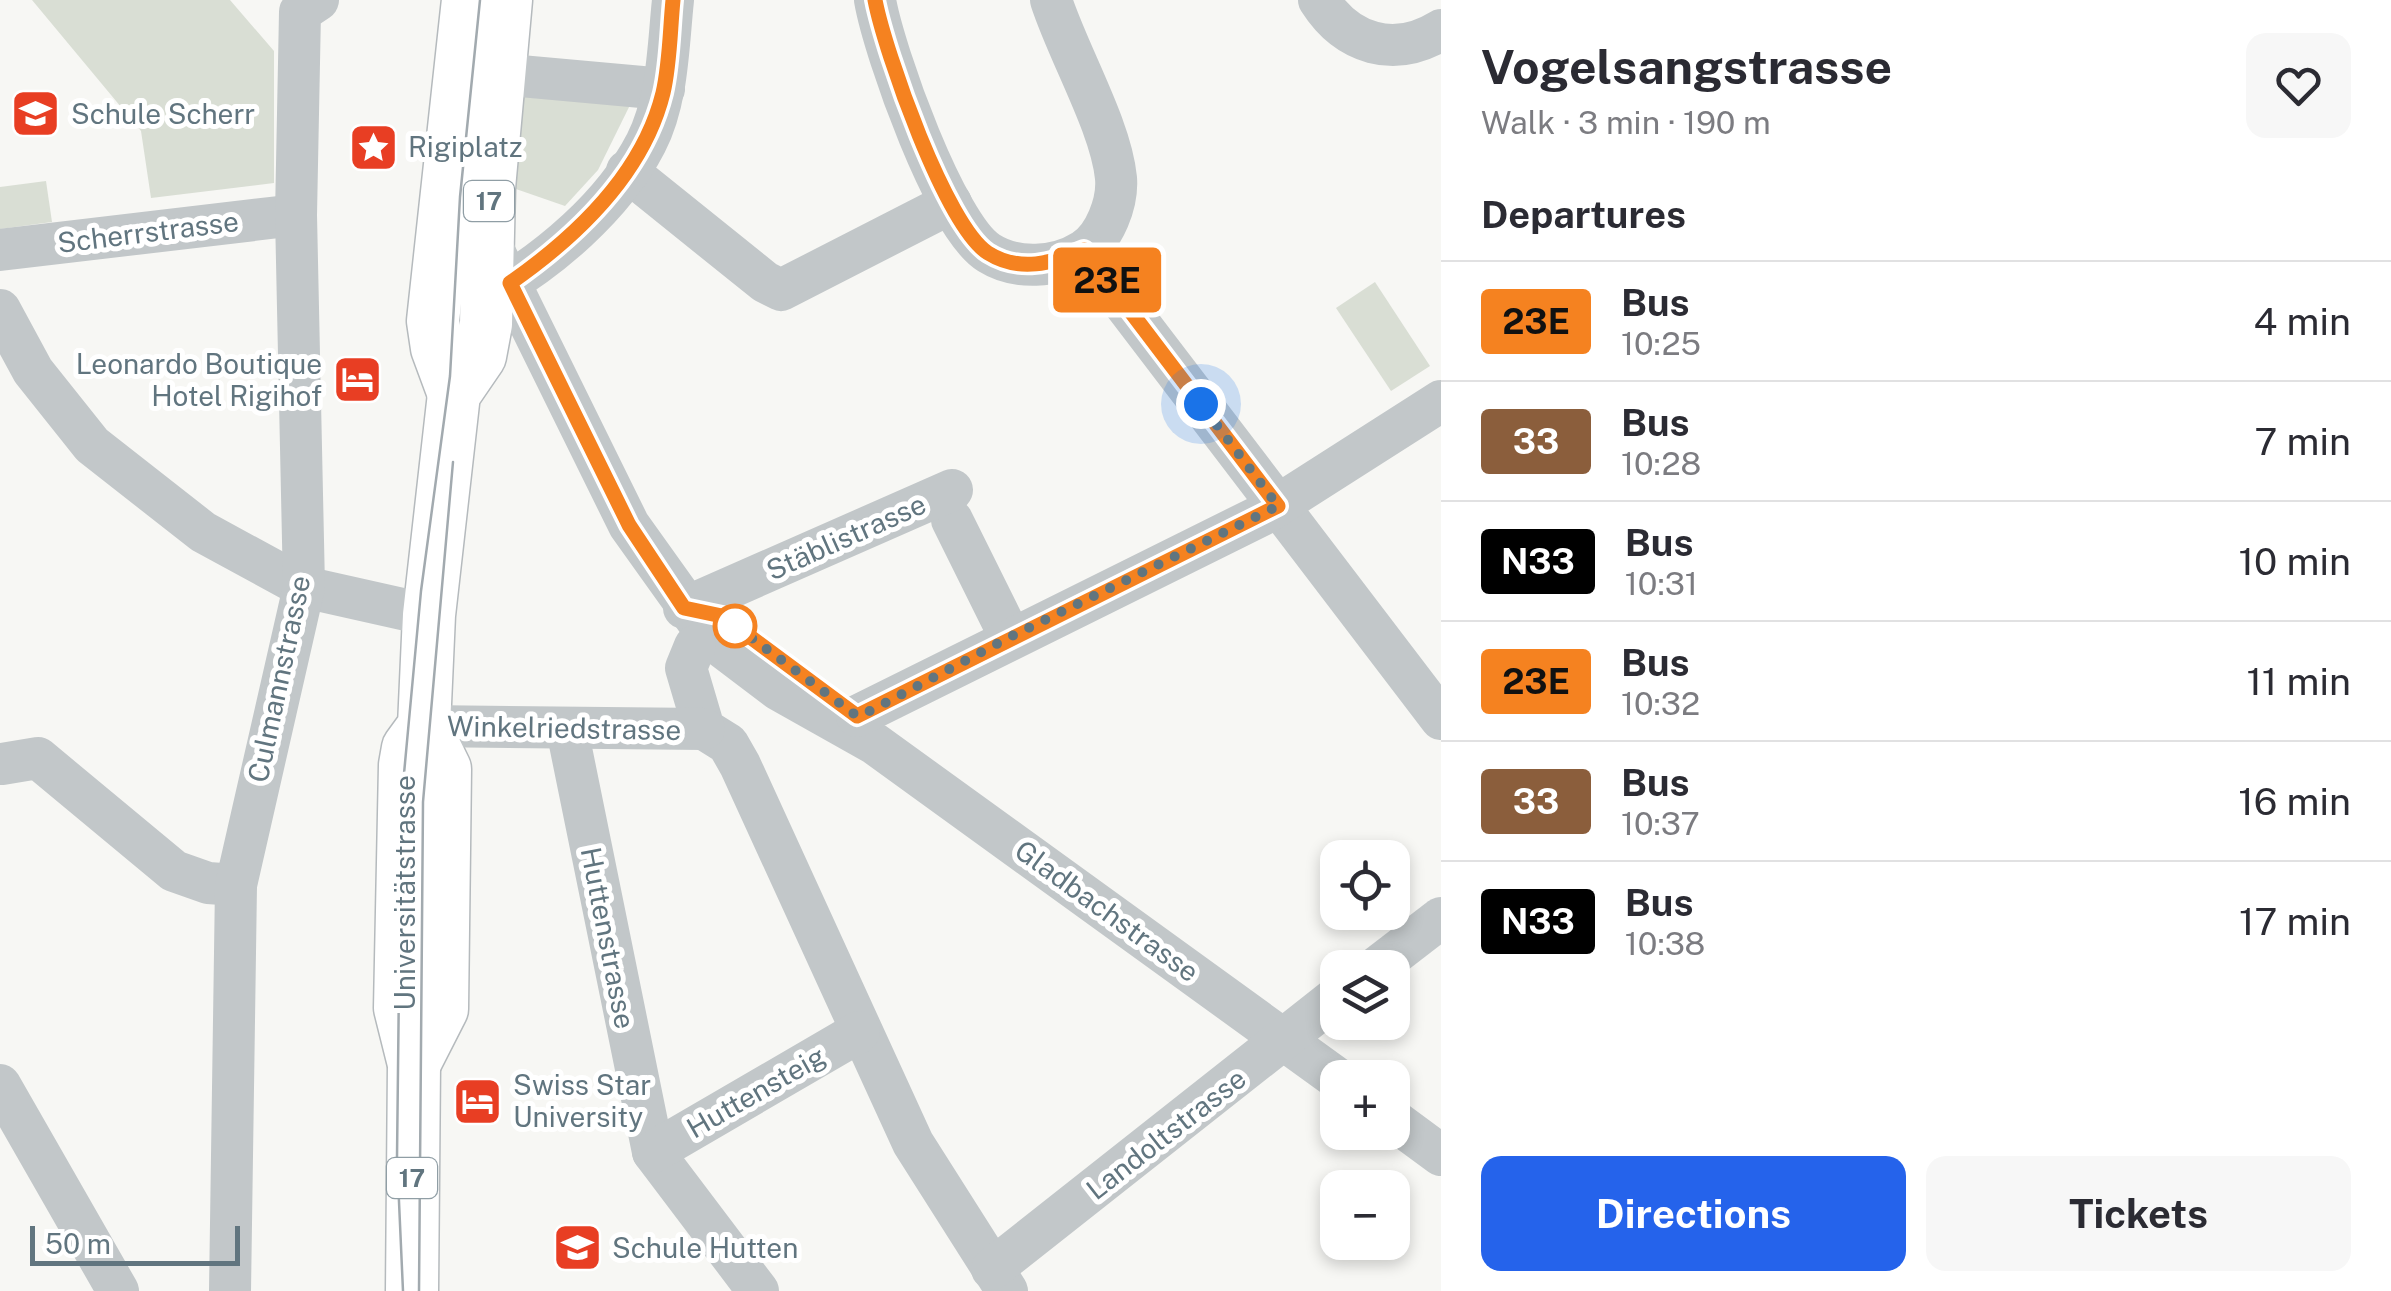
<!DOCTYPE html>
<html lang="en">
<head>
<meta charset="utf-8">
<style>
  body { margin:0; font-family:"Public Sans",sans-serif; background:#f7f7f7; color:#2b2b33; height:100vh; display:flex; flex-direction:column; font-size:38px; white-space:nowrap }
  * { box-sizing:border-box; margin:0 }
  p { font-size:32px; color:#7c7c81 }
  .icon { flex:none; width:55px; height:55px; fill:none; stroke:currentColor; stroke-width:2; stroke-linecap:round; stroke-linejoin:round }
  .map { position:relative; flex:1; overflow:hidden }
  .details { display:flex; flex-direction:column; background:#fff; width:950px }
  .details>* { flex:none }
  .badge { padding:0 20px; border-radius:8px; font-size:35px; line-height:65px }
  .buttons { position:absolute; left:1320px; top:840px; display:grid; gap:20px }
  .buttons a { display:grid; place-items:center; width:90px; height:90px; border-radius:20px; background:#fff; box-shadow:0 5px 15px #0003; font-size:50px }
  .scale { position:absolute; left:30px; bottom:25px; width:210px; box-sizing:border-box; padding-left:10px; border:5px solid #61757f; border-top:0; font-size:28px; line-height:35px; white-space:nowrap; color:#61757f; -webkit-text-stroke:8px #fff; paint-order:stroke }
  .you { position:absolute; width:50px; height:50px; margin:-25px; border:8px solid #fff; border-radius:50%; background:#1a73e8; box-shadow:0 0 0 15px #1a73e833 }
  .map>.badge { position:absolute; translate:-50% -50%; box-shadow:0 0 0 5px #fff }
  h2 { padding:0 40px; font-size:38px; line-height:90px }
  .round { display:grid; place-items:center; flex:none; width:105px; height:105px; border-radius:20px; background:#f7f7f7 }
  .headline { display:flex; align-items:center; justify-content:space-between; height:170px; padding:0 40px }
  h1 { font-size:48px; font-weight:700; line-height:75px }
  .cta { display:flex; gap:20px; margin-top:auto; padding:20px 40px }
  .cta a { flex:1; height:115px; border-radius:20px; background:#2563eb; color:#fff; font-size:40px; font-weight:700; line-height:115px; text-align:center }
  .cta a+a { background:#f7f7f7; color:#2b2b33 }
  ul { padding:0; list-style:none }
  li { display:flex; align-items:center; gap:30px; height:120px; padding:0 40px; border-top:2px solid #e1e1e2 }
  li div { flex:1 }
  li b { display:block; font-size:38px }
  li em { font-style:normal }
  li .badge { min-width:110px; font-weight:700; text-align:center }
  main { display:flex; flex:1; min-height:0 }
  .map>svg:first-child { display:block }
  .green { fill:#d9ded4 }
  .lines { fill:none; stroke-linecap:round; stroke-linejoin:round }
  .major-casing { stroke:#b5babd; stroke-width:55 }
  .minor { stroke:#c2c7c9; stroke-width:42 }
  .major { stroke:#fff; stroke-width:52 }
  .tram { stroke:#a2aaaf; stroke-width:2.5 }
  .line-casing { stroke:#fff; stroke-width:22 }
  .line { stroke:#f58220; stroke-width:15 }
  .walk { stroke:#61757f; stroke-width:10; stroke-dasharray:0 18 }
  .stop-dot { fill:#fff; stroke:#f58220; stroke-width:5 }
  .labels { text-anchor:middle; stroke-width:10; stroke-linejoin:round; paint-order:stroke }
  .shield { fill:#fff; stroke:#909ea5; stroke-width:2.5 }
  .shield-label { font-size:25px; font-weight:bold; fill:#61757f }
  .poi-label { font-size:28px; fill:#61757f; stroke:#fff; text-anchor:start }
  .street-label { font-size:28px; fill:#61757f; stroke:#fff }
</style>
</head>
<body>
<main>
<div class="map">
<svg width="1441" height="1291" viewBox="0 0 1441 1291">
  <rect width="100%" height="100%" fill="#f7f7f4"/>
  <g class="green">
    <path d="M32,0H230L274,51V183L151,198L141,131Z"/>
    <path d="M513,90L632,101L598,170L565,206L507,186Z"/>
    <path d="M46,181L52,222L0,229V187Z"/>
    <path d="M1375,282L1430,366L1391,391L1336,308Z"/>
  </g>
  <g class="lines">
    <defs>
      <g id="major">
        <path d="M454,394L437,348L433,321L468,0"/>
        <path d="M414,1064L442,1009L445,769L424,726"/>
        <path d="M412,1291L414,1064L400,1008L405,765L408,748L424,726L429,615L454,394L480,356L486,324L489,188L506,0"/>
      </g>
    </defs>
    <use href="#major" class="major-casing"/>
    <g class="minor">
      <path d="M875,0C884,52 946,227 989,253C1016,270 1056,268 1083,251C1105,238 1118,202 1116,178C1111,126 1068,53 1051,0"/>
      <path d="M1319,0C1347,44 1394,59 1441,30"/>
      <path d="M498,74L664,89"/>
      <path d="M627,171L765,282L781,290L951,203"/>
      <path d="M489,241L629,525L709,637L779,690L875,744L1338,1079"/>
      <path d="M0,250L296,215"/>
      <path d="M1084,251L1441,719"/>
      <path d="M487,296C548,261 613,207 646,143C668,100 668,47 673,0"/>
      <path d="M0,310L33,371L92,445L203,532L304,587L429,615"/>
      <path d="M952,520L1010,637"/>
      <path d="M684,608L952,490"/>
      <path d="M695,646L686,668L704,729L728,744L740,765L913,1143L1007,1291"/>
      <path d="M857,716L1264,514L1441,401"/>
      <path d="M567,729L653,1152L758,1291"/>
      <path d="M422,750L424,726L704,729"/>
      <path d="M2,764L38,758L174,871L208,883L236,885"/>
      <path d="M1376,968L1441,918"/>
      <path d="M0,1085L118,1291"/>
      <path d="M1392,1119L1441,1155"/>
      <path d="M653,1152L859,1032"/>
      <path d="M992,1269L1338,996"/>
      <path d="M230,1291L236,885L304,587L296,215L300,12L318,0"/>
    </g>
    <use href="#major" class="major"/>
    <g class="tram">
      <path d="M403,1291L397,1157L401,806L421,591L450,376L460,197L480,0"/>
      <path d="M419,1291L423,802L453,462"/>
    </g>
  </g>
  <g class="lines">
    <defs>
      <path id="line" d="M673,0C670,30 670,63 663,93C643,174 576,237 510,283L629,525L684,608L722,616L857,716L1278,506L1084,250C1052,263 1020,273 988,253C946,226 885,52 875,0"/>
    </defs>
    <use href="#line" class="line-casing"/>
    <use href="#line" class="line"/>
    <path class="walk" d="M735,626L722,616L857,716L872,710L1010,637L1278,506L1201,404"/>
  </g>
  <defs>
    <symbol id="school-square" viewBox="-11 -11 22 22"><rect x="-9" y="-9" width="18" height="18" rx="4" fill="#e83e23" stroke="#fff"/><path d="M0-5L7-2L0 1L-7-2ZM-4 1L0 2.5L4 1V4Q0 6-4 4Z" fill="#fff"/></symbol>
    <symbol id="sight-square" viewBox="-11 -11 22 22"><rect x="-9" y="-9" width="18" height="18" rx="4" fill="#e83e23" stroke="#fff"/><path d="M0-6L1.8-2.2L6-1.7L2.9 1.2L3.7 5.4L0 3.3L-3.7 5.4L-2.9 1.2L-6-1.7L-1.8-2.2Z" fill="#fff"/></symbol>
    <symbol id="hotel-square" viewBox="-11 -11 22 22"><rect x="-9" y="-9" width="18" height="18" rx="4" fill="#e83e23" stroke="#fff"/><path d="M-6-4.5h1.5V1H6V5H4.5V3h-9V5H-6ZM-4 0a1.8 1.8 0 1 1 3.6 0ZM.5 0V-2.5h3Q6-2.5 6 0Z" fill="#fff"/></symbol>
  </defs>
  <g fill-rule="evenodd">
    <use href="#school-square" x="8" y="86" width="55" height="55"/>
    <use href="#sight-square" x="346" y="120" width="55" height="55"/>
    <use href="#hotel-square" x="330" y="352" width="55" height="55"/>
    <use href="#hotel-square" x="450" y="1074" width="55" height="55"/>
    <use href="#school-square" x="550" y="1220" width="55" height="55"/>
  </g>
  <circle class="stop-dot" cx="735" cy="626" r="20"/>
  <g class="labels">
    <g class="shield">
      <rect x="464" y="181" width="50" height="40" rx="8"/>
      <rect x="387" y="1158" width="50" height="40" rx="8"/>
    </g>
    <g class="shield-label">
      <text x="489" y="210">17</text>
      <text x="412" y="1187">17</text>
    </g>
    <g class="poi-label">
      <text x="71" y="124">Schule Scherr</text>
      <text x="408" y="157">Rigiplatz</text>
      <text x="322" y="374" text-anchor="end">Leonardo Boutique<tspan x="322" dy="32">Hotel Rigihof</tspan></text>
      <text x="513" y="1095">Swiss Star<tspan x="513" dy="32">University</tspan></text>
      <text x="612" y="1258">Schule Hutten</text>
    </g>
    <g class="street-label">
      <text transform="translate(148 232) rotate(-7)" y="10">Scherrstrasse</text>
      <text transform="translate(846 537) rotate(-24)" y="10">Stäblistrasse</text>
      <text transform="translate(279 679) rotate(-78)" y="10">Culmannstrasse</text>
      <text transform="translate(564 728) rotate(1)" y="10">Winkelriedstrasse</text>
      <text transform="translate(405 893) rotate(-90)" y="10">Universitätstrasse</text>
      <text transform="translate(1107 911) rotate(36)" y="10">Gladbachstrasse</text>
      <text transform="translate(608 938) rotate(79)" y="10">Huttenstrasse</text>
      <text transform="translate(756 1092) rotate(-30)" y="10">Huttensteig</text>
      <text transform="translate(1166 1134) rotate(-38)" y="10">Landoltstrasse</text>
    </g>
  </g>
</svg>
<div class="buttons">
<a><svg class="icon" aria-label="locate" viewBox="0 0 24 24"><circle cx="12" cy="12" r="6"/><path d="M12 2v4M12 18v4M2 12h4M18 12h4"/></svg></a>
<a><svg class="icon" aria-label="layers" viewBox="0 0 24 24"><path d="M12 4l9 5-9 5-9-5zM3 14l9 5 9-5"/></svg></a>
<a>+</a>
<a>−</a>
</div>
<div class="scale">50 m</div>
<div class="you" style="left:1201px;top:404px"></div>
<b class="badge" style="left:1107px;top:280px;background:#f58220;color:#111">23E</b>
</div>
<section class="details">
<div class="headline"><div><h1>Vogelsangstrasse</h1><p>Walk · 3 min · 190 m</p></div><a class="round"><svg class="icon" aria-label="heart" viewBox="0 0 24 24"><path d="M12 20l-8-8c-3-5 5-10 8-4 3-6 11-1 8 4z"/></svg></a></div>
<h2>Departures</h2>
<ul>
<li><span class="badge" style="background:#f58220;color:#111">23E</span><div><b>Bus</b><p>10:25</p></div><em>4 min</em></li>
<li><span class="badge" style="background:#8b5e3c;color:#fff">33</span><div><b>Bus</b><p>10:28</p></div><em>7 min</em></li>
<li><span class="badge" style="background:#000;color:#fff">N33</span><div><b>Bus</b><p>10:31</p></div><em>10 min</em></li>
<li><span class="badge" style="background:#f58220;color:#111">23E</span><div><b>Bus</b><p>10:32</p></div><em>11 min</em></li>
<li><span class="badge" style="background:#8b5e3c;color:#fff">33</span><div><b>Bus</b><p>10:37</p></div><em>16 min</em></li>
<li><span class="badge" style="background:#000;color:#fff">N33</span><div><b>Bus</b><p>10:38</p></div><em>17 min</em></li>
</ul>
<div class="cta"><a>Directions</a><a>Tickets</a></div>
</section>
</main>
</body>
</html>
